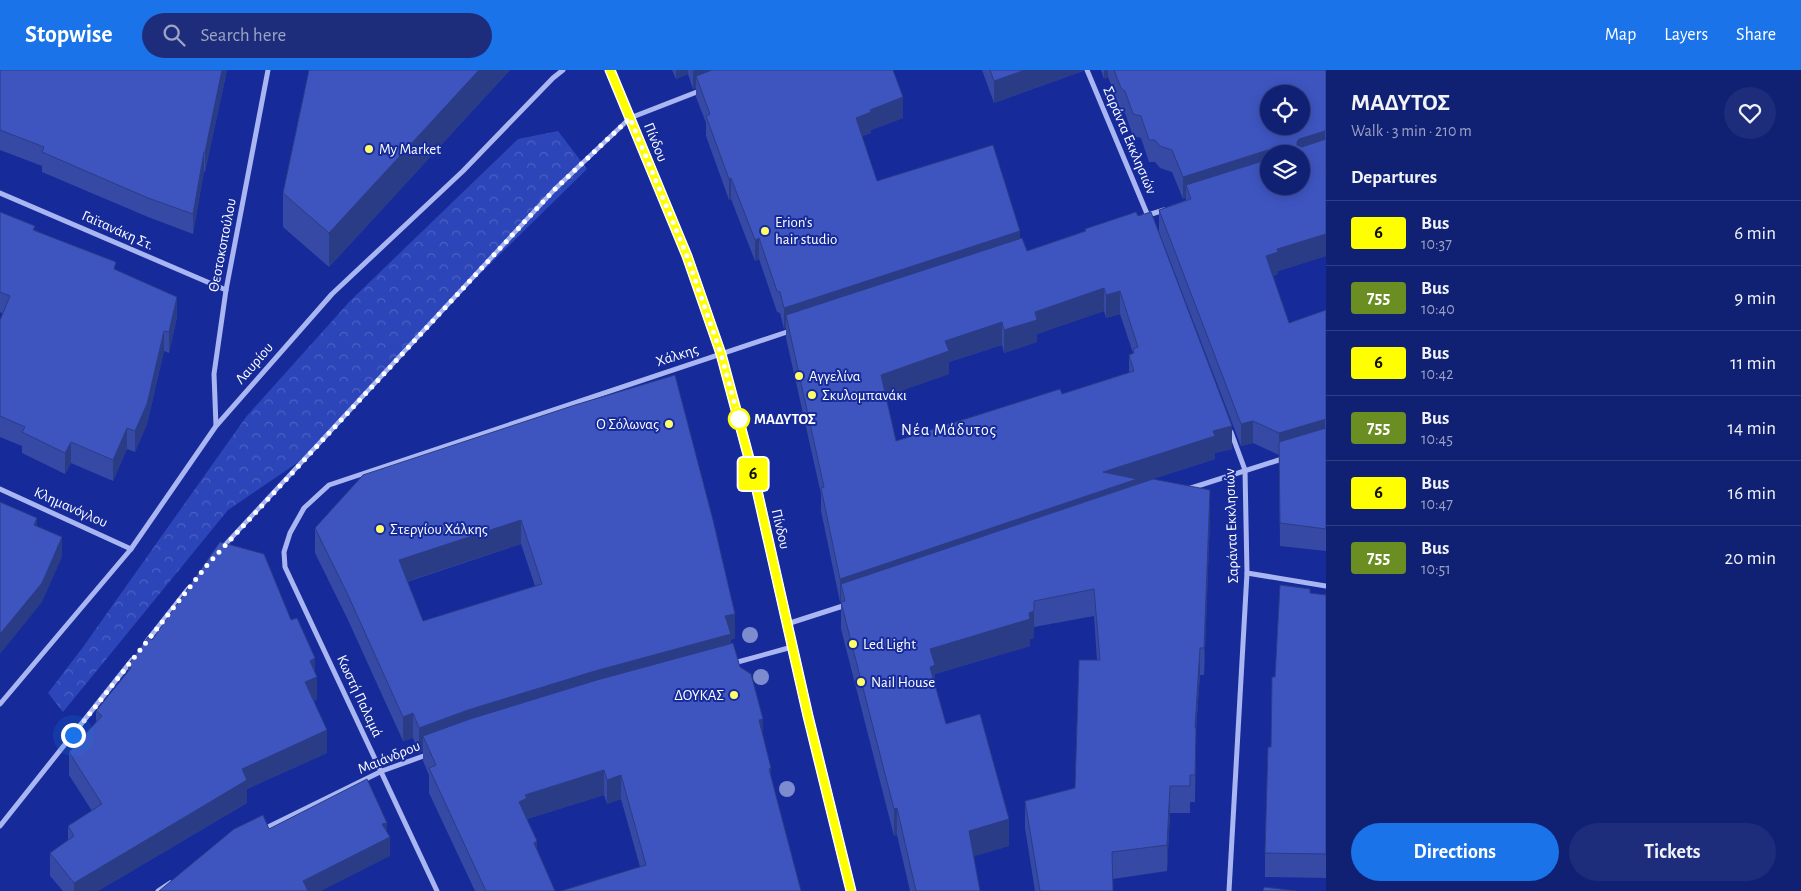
<!DOCTYPE html>
<html lang="en">
<head>
<meta charset="utf-8">
<style>
  body { margin:0; font-family:"Alegreya Sans",sans-serif; background:#1e2d7b; color:#f1f3f6; height:100vh; display:flex; flex-direction:column; font-size:19px; white-space:nowrap }
  * { box-sizing:border-box; margin:0 }
  p { font-size:16px; color:#9ca3c4 }
  .icon { flex:none; width:28px; height:28px; fill:none; stroke:currentColor; stroke-width:2; stroke-linecap:round; stroke-linejoin:round }
  .map { position:relative; flex:1; overflow:hidden }
  .sheet { display:flex; flex-direction:column; background:#102073; width:475px }
  .sheet>* { flex:none }
  .badge { padding:0 10px; border-radius:4px; font-size:18px; line-height:32px }
  .fabs { position:absolute; left:1260px; top:15px; display:grid; gap:10px }
  .fabs a { display:grid; place-items:center; width:50px; height:50px; border-radius:50%; background:#102073; box-shadow:0 2px 12px #0003,0 0 0 1px #303e85; font-size:25px }
  .you { position:absolute; width:25px; height:25px; margin:-12px; border:4px solid #fff; border-radius:50%; background:#1a73e8; box-shadow:0 0 0 8px #1a73e833 }
  .map>.badge { position:absolute; translate:-50% -50%; box-shadow:0 0 0 2px #fff }
  h2 { padding:0 25px; font-size:19px; line-height:45px }
  .round { display:grid; place-items:center; flex:none; width:52px; height:52px; border-radius:26px; background:#1e2d7b }
  .overview { display:flex; align-items:center; justify-content:space-between; height:85px; padding:0 25px }
  h1 { font-size:24px; font-weight:700; line-height:38px }
  .primary-button { display:flex; gap:10px; margin-top:auto; padding:10px 25px }
  .primary-button a { flex:1; height:58px; border-radius:30px; background:#1a73e8; color:#fff; font-size:20px; font-weight:700; line-height:58px; text-align:center }
  .primary-button a+a { background:#1e2d7b; color:#f1f3f6 }
  ul { padding:0; list-style:none }
  li { display:flex; align-items:center; gap:15px; height:65px; padding:0 25px; border-top:1px solid #303e85 }
  li div { flex:1 }
  li b { display:block; font-size:19px }
  li em { font-style:normal }
  li .badge { min-width:55px; font-weight:700; text-align:center }
  header { display:flex; align-items:center; gap:30px; box-sizing:border-box; height:70px; padding:0 25px; background:#1a73e8; color:#fff }
  header strong { font-size:24px }
  nav { display:flex; gap:28px; margin-inline-start:auto; font-size:18px }
  .search { width:350px; height:45px; background:#1e2d7b; display:flex; align-items:center; gap:12px; box-sizing:border-box; padding:0 18px; border-radius:28px; color:#9ca3c4; font-size:19px }
  main { display:flex; flex:1; min-height:0 }
  .map>svg:first-child { display:block }
  .park { fill:url(#park-crowns) }
  .lines { fill:none; stroke-linecap:round; stroke-linejoin:round }
  .pedestrian { stroke:#a9b6f2; stroke-width:4.5 }
  .minor { stroke:#a9b6f2; stroke-width:5 }
  .secondary { stroke:#d8defc; stroke-width:10 }
  .tree { fill:#7d8bcf }
  .wall { fill:#3549a5; fill-rule:evenodd }
  .shaded-wall { fill:#2b3c86 }
  .building { fill:#3e55c0; stroke:#2b3c86; fill-rule:evenodd }
  .line-casing { stroke:#fff; stroke-width:11 }
  .line { stroke:#ff0; stroke-width:8 }
  .walk { stroke:#fff; stroke-width:5; stroke-dasharray:0 9 }
  .poi-dot { fill:#fffd6a; stroke:#162b99; stroke-width:2 }
  .stop-dot { fill:#fff; stroke:#ff0; stroke-width:2.5 }
  .labels { text-anchor:middle; stroke-width:4; stroke-linejoin:round; paint-order:stroke }
  .street-label { font-size:15px; fill:#fff; stroke:#162b99 }
  .poi-label { font-size:15px; fill:#fff; stroke:#162b99; text-anchor:start }
  .stop-label { font-size:15px; font-weight:bold; fill:#fff; stroke:#162b99; text-anchor:start }
  .neighbourhood-label { font-size:16px; letter-spacing:1px; fill:#fff; stroke:#162b99 }
</style>
</head>
<body>
<header>
<strong>Stopwise</strong>
<div class="search"><svg class="icon" aria-label="search" viewBox="0 0 24 24"><circle cx="10" cy="10" r="6"/><path d="M15 15l6 6"/></svg>Search here</div>
<nav><a>Map</a><a>Layers</a><a>Share</a></nav>
</header>
<main>
<div class="map">
<svg width="1326" height="821" viewBox="0 0 1326 821">
  <defs>
    <pattern id="park-crowns" width="20" height="18" patternUnits="userSpaceOnUse" patternTransform="scale(1.25)"><rect width="20" height="18" fill="#2c45b8"/><path d="M2 6a3 3 0 1 1 6 0M12 15a3 3 0 1 1 6 0" fill="none" stroke="#4c61c3"/></pattern>
  </defs>
  <rect width="100%" height="100%" fill="#162b99"/>
  <path class="park" d="M558,61L587,99L428,255L315,381L228,440L63,642L48,623L83,577L246,347L350,231L518,69Z"/>
  <g class="lines">
    <path class="pedestrian" d="M222,478L554,120L630,48"/>
    <g class="minor">
      <path d="M1087,0L1148,146"/>
      <path d="M630,48L702,20"/>
      <path d="M0,123L226,220"/>
      <path d="M1145,146L1164,140"/>
      <path d="M216,356L214,304L226,220L268,0"/>
      <path d="M0,419L131,479"/>
      <path d="M1188,419L1285,388"/>
      <path d="M1247,503L1326,516"/>
      <path d="M787,554L846,535"/>
      <path d="M147,571L188,519"/>
      <path d="M734,593L792,577"/>
      <path d="M0,634L131,479L216,356L332,224L463,101L553,8L563,0"/>
      <path d="M0,756L132,590"/>
      <path d="M264,759L382,701L429,684"/>
      <path d="M158,821L170,813"/>
      <path d="M437,821L285,497L284,482L290,463L304,438L329,415L790,261"/>
      <path d="M1229,821L1247,503L1245,400L1231,362"/>
    </g>
    <path class="secondary" d="M610,0L687,186L721,284L754,407L808,646L851,821"/>
  </g>
  <g class="tree">
    <circle cx="750" cy="565" r="8"/>
    <circle cx="761" cy="607" r="8"/>
    <circle cx="787" cy="719" r="8"/>
  </g>
  <g class="wall">
    <path d="M0,0H227L205,102L204,101L193,164L148,147L42,102V96L0,80Z"/>
    <path d="M510,0L329,197L283,157V123Z"/>
    <path d="M672,0H893L903,48L871,60V63L862,66L877,111L1020,169L1027,181L1085,161V159L1232,379L1215,383V389L1137,414L1210,447L1204,605H1200L1196,659L1195,732H1190V743H1170L1167,801L1113,809V821H1035L1025,758V731L1075,718L1097,590L1094,546L1034,557V568L1030,569V576L935,604V614L946,654L1009,776L973,786L980,821H910L897,765L894,766L841,559V531L840,532L821,441V424L786,268V258L784,259L780,243L777,242L759,189L755,191L731,129L729,130L706,66V53L696,27V18L693,19L688,4L676,9ZM1104,241L1106,248L1120,244L1133,283L1129,285V303L1062,324L896,371L886,326L949,304V292L1002,275L1004,283L1037,272V264Z"/>
    <path d="M982,0H1083V1L994,33Z"/>
    <path d="M1101,0H1326V186L1278,201V204L1273,206L1289,253L1326,240V481L1280,476L1279,385L1253,373L1241,376L1159,162V140L1186,130V128L1183,129L1172,102L1160,98L1155,92H1149L1141,68L1133,66L1125,43L1121,41L1108,7L1104,9ZM1269,84H1301L1269,116Z"/>
    <path d="M0,142L35,160L116,200L177,247L169,283L164,281L147,354L135,382L127,379L113,411L71,393L65,404L22,383V376L0,367V250L3,244L0,242Z"/>
    <path d="M575,335L735,568L731,570V574L740,597L763,667L771,709L801,821L640,797L621,729L607,734L604,725L527,749L537,779L555,821H475L429,723V705L423,691V681L419,683L413,668L403,671L348,550L315,483V458ZM521,474L535,516L423,551L407,512Z"/>
    <path d="M1310,523L1326,525V808L1265,807V783L1271,677Z"/>
    <path d="M291,550L315,604L317,629L314,631L327,683L247,719V733L98,821H63L50,806V783L68,770V756L92,741L69,705V682L96,652V641L128,601V595L152,570Z"/>
  </g>
  <g class="shaded-wall">
    <path d="M222,0H227L205,102V82Z"/>
    <path d="M479,0H510L329,197V163Z"/>
    <path d="M676,0H688V4L676,9Z"/>
    <path d="M693,0H742L696,6V18L693,19Z"/>
    <path d="M1025,0H1083V1L994,33V11Z"/>
    <path d="M1104,0H1108V7L1104,9Z"/>
    <path d="M903,27V48L871,60V63L856,69V48L870,40Z"/>
    <path d="M1325,61V83L1297,84V72L1299,69Z"/>
    <path d="M1268,80V102L1186,115V128L1183,129V107Z"/>
    <path d="M204,82V101L193,164V144Z"/>
    <path d="M731,108V129L729,130V109Z"/>
    <path d="M1020,161V182L786,245V258L784,259V238Z"/>
    <path d="M1326,164V186L1278,201V204L1266,208V186L1277,179Z"/>
    <path d="M759,168V189L755,191V170Z"/>
    <path d="M1104,218V241L1037,264V272L1004,283V260L1035,242Z"/>
    <path d="M1120,221V244L1106,248V225Z"/>
    <path d="M177,227V247L169,283V262Z"/>
    <path d="M1002,252V275L949,292V304L881,328V305L945,271Z"/>
    <path d="M164,261V281L147,354L135,382V361Z"/>
    <path d="M1325,349V371L1279,385V363Z"/>
    <path d="M1253,351V373L1241,376V354Z"/>
    <path d="M1232,356V379L1215,383V389L1137,414L841,514V531L840,532V509L1103,402L1213,361Z"/>
    <path d="M127,358V379L113,411V390Z"/>
    <path d="M71,372V393L65,404V383Z"/>
    <path d="M1210,420V447L1204,605V578Z"/>
    <path d="M37,448V468L34,455Z"/>
    <path d="M521,450V474L399,514V490Z"/>
    <path d="M62,467V487L42,532L0,584V564Z"/>
    <path d="M1034,531V568L1030,569V576L935,604V622L930,623V579L1029,543Z"/>
    <path d="M735,544V568L731,570V589L423,666V681L419,683V658L725,546Z"/>
    <path d="M1200,578V605L1196,659L1195,732V658Z"/>
    <path d="M315,588V607H317V629L305,635V612L310,591Z"/>
    <path d="M413,643V668L403,671V647Z"/>
    <path d="M763,649V673L759,650Z"/>
    <path d="M327,660V683L247,719V733L98,821H74V813L242,699Z"/>
    <path d="M771,698V723L769,699Z"/>
    <path d="M604,700V725L527,749V753L519,732L525,725Z"/>
    <path d="M621,705V729L607,734V710Z"/>
    <path d="M1170,716V743L1167,801V775Z"/>
    <path d="M897,738V765L894,766V739Z"/>
    <path d="M1009,749V776L969,788V761Z"/>
    <path d="M387,753V769L390,767V786L321,821H303V811L382,754Z"/>
    <path d="M537,771V795L534,773Z"/>
  </g>
  <g class="building">
    <path d="M0,0H222L205,82H204L193,144L148,128L42,82L44,77L0,60Z"/>
    <path d="M309,0H479L329,163L283,123Z"/>
    <path d="M712,0H893L903,27L870,40L871,42L856,48L877,111L993,75L1020,161L784,238L780,222L777,221L759,168L755,170L731,108L729,109L706,46L710,44L696,6Z"/>
    <path d="M990,0H1025L994,11Z"/>
    <path d="M1114,0H1326V61H1325L1299,69L1297,72V75L1302,77L1326,69V164L1277,179L1278,182L1266,186L1289,253L1326,240V349L1279,363L1253,351L1241,354L1159,140L1191,129L1186,115L1269,89V116H1301V84H1273L1272,81L1268,80L1183,107L1172,80L1160,76L1155,70H1149L1141,46L1133,44L1125,21L1121,18ZM1269,24H1301V56H1269Z"/>
    <path d="M0,142L35,156L33,160L116,192L114,199L177,227L169,262L164,261L147,334L135,361L127,358L113,390L71,372L65,383L22,362L25,357L0,346V250L10,226L0,222Z"/>
    <path d="M1136,142L1138,146L1151,142L1232,356L1213,361L1215,366L1103,402L1137,409L840,509L821,418L824,417L786,245L1022,168L1027,181L1086,161L1085,159ZM1104,218L1106,225L1120,221L1138,277L1133,279L1134,283L1129,285L1134,301L1062,324L1060,319L896,371L881,305L949,281L945,271L1002,252L1004,260L1037,250L1035,242Z"/>
    <path d="M675,305L713,450L735,544L725,546L731,564L595,601L468,640L419,658L413,643L403,647L348,525L315,458L363,405L575,335ZM521,450L542,514L423,551L399,490Z"/>
    <path d="M1326,358V459L1280,453L1279,372Z"/>
    <path d="M1153,409L1210,420L1204,578H1200L1195,658H1196L1195,705H1190V716H1170L1167,775L1112,782L1113,821H1040L1025,731L1075,718L1079,590H1100L1094,519L1034,531V541L1029,543L1030,549L930,579L935,595L930,597L946,654L980,644L1009,749L969,761L980,821H916L897,738L894,739L841,532L845,531L841,514Z"/>
    <path d="M0,432L37,448L34,455L62,467L42,513L0,564Z"/>
    <path d="M220,472L264,484L291,550L297,548L315,588L310,591L317,607L305,612L327,660L242,699L247,710L74,813L50,783L74,766L68,756L102,734L69,682L102,646L96,641L131,598L128,595L148,567L152,570Z"/>
    <path d="M1280,515L1310,519V523L1326,525V784L1265,783L1268,677H1271L1272,607H1275Z"/>
    <path d="M733,573L740,597L751,604L763,649L759,650L771,698L769,699L801,821H561L646,795L621,705L607,710L604,700L525,725L527,728L519,732L537,771L534,773L555,821H486L429,698L436,695L423,666L470,649L597,610Z"/>
    <path d="M367,709L387,753L382,754L390,767L303,811L308,821H159L234,759L263,745L269,759Z"/>
    <path d="M1264,817L1297,821H1263Z"/>
  </g>
  <g class="lines">
    <defs>
      <path id="line" d="M610,0L687,186L721,284L754,407L808,646L851,821"/>
    </defs>
    <use href="#line" class="line-casing"/>
    <use href="#line" class="line"/>
    <path class="walk" d="M73,665L208,494L554,120L630,48L687,186L721,284L739,349"/>
  </g>
  <g class="poi-dot">
    <circle cx="369" cy="79" r="5"/>
    <circle cx="765" cy="161" r="5"/>
    <circle cx="799" cy="306" r="5"/>
    <circle cx="812" cy="325" r="5"/>
    <circle cx="669" cy="354" r="5"/>
    <circle cx="380" cy="459" r="5"/>
    <circle cx="853" cy="574" r="5"/>
    <circle cx="861" cy="612" r="5"/>
    <circle cx="734" cy="625" r="5"/>
  </g>
  <circle class="stop-dot" cx="739" cy="349" r="10"/>
  <g class="labels">
    <g class="street-label">
      <text transform="translate(1130 70) rotate(67)" y="5">Σαράντα Εκκλησιών</text>
      <text transform="translate(656 72) rotate(68)" y="5">Πίνδου</text>
      <text transform="translate(118 160) rotate(24)" y="5">Γαϊτανάκη Στ.</text>
      <text transform="translate(222 175) rotate(-79)" y="5">Θεοτοκοπούλου</text>
      <text transform="translate(677 285) rotate(-18)" y="5">Χάλκης</text>
      <text transform="translate(254 293) rotate(-49)" y="5">Λαυρίου</text>
      <text transform="translate(71 437) rotate(24)" y="5">Κλημανόγλου</text>
      <text transform="translate(1231 456) rotate(-92)" y="5">Σαράντα Εκκλησιών</text>
      <text transform="translate(781 459) rotate(77)" y="5">Πίνδου</text>
      <text transform="translate(360 626) rotate(65)" y="5">Κωστή Παλαμά</text>
      <text transform="translate(389 687) rotate(-22)" y="5">Μαιάνδρου</text>
    </g>
    <g class="poi-label">
      <text x="379" y="84">My Market</text>
      <text x="775" y="157">Erion's<tspan x="775" dy="17">hair studio</tspan></text>
      <text x="809" y="311">Αγγελίνα</text>
      <text x="822" y="330">Σκυλομπανάκι</text>
      <text x="659" y="359" text-anchor="end">Ο Σόλωνας</text>
      <text x="390" y="464">Στεργίου Χάλκης</text>
      <text x="863" y="579">Led Light</text>
      <text x="871" y="617">Nail House</text>
      <text x="724" y="630" text-anchor="end">ΔΟΥΚΑΣ</text>
    </g>
    <g class="stop-label">
      <text x="754" y="354">ΜΑΔΥΤΟΣ</text>
    </g>
    <g class="neighbourhood-label">
      <text x="949" y="365">Νέα Μάδυτος</text>
    </g>
  </g>
</svg>
<div class="fabs">
<a><svg class="icon" aria-label="locate" viewBox="0 0 24 24"><circle cx="12" cy="12" r="6"/><path d="M12 2v4M12 18v4M2 12h4M18 12h4"/></svg></a>
<a><svg class="icon" aria-label="layers" viewBox="0 0 24 24"><path d="M12 4l9 5-9 5-9-5zM3 14l9 5 9-5"/></svg></a>
</div>
<div class="you" style="left:73px;top:665px"></div>
<b class="badge" style="left:753px;top:404px;background:#ff0;color:#111">6</b>
</div>
<section class="sheet">
<div class="overview"><div><h1>ΜΑΔΥΤΟΣ</h1><p>Walk · 3 min · 210 m</p></div><a class="round"><svg class="icon" aria-label="heart" viewBox="0 0 24 24"><path d="M12 20l-8-8c-3-5 5-10 8-4 3-6 11-1 8 4z"/></svg></a></div>
<h2>Departures</h2>
<ul>
<li><span class="badge" style="background:#ff0;color:#111">6</span><div><b>Bus</b><p>10:37</p></div><em>6 min</em></li>
<li><span class="badge" style="background:#6b8e23;color:#fff">755</span><div><b>Bus</b><p>10:40</p></div><em>9 min</em></li>
<li><span class="badge" style="background:#ff0;color:#111">6</span><div><b>Bus</b><p>10:42</p></div><em>11 min</em></li>
<li><span class="badge" style="background:#6b8e23;color:#fff">755</span><div><b>Bus</b><p>10:45</p></div><em>14 min</em></li>
<li><span class="badge" style="background:#ff0;color:#111">6</span><div><b>Bus</b><p>10:47</p></div><em>16 min</em></li>
<li><span class="badge" style="background:#6b8e23;color:#fff">755</span><div><b>Bus</b><p>10:51</p></div><em>20 min</em></li>
</ul>
<div class="primary-button"><a>Directions</a><a>Tickets</a></div>
</section>
</main>
</body>
</html>
